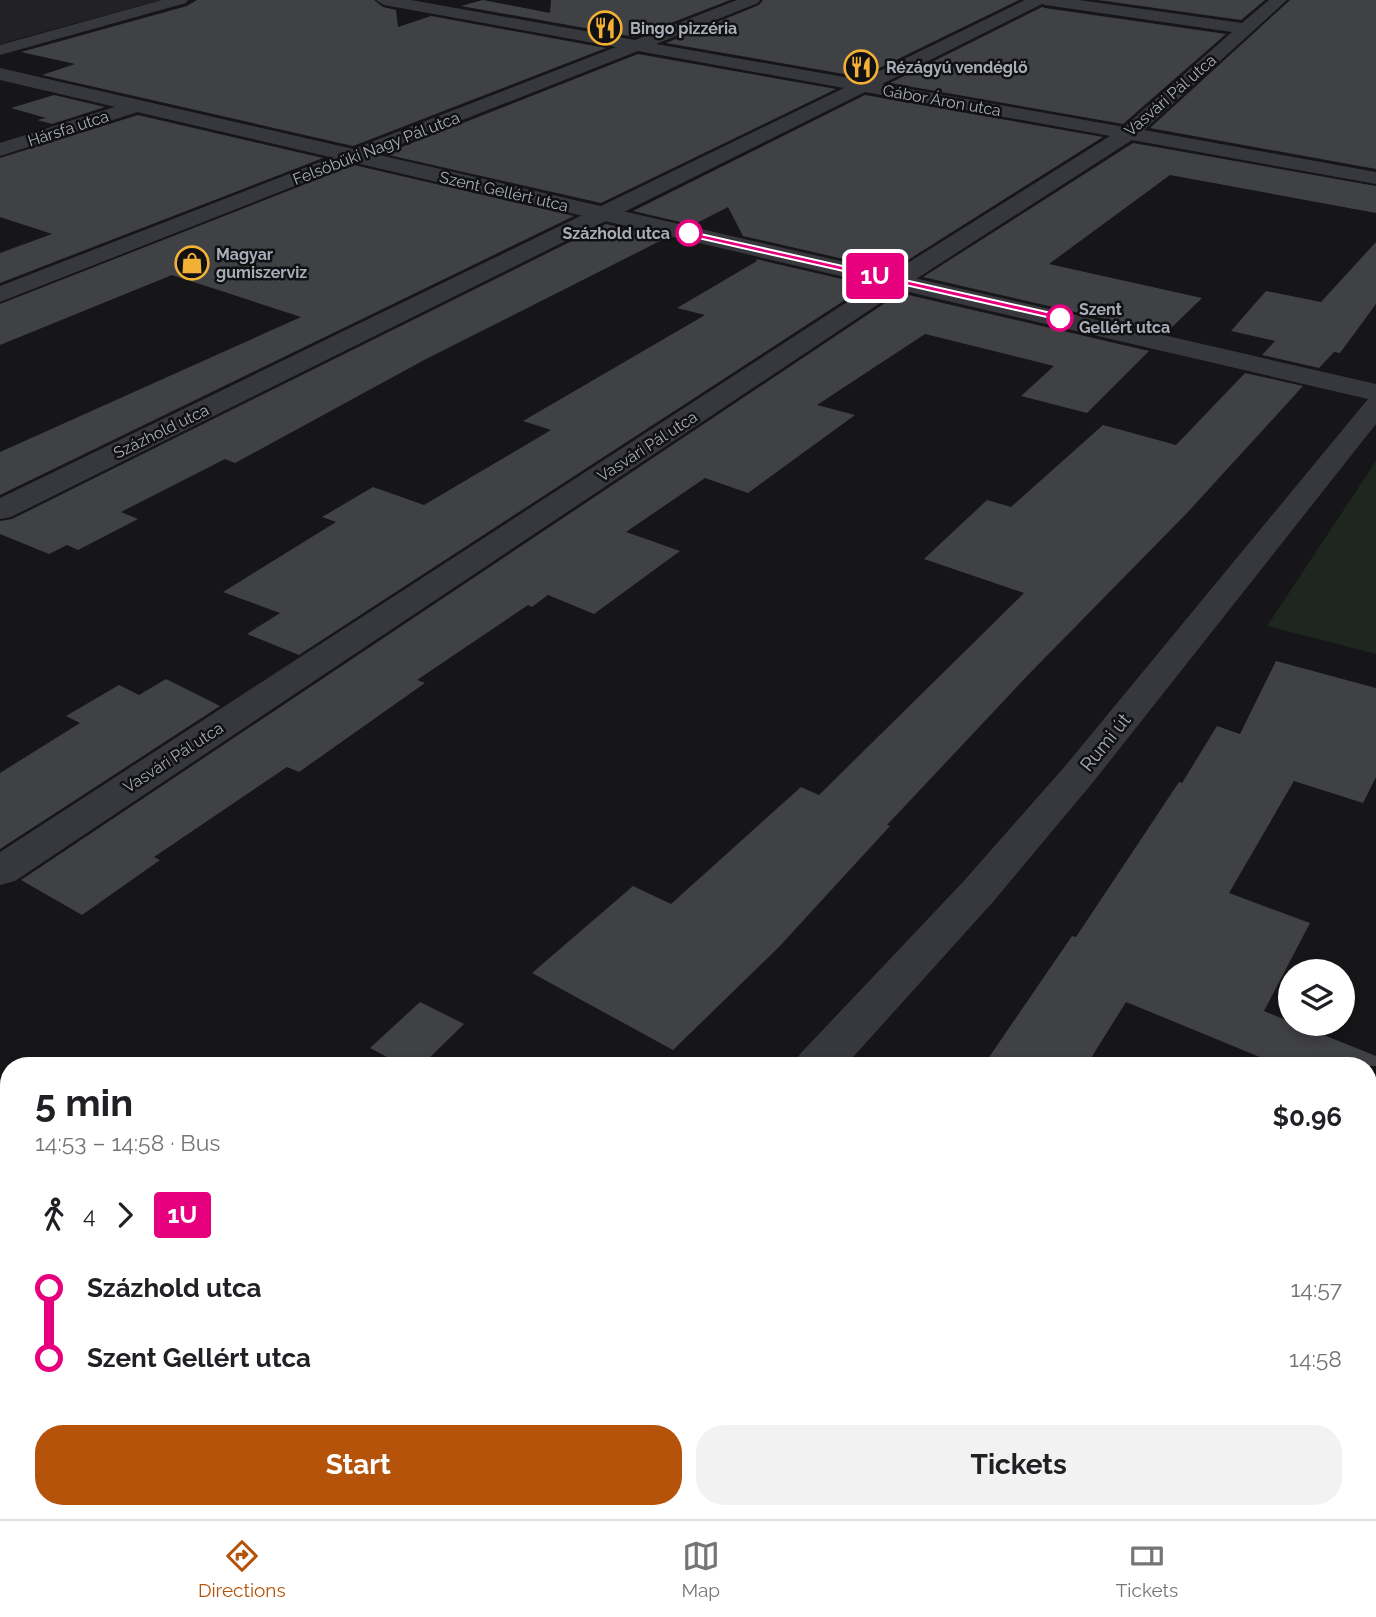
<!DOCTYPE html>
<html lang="en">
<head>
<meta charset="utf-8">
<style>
  body { margin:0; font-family:Raleway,sans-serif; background:#f2f2f2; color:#202124; height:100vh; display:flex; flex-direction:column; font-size:26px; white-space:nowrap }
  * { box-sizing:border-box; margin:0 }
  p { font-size:23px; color:#757577 }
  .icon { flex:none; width:38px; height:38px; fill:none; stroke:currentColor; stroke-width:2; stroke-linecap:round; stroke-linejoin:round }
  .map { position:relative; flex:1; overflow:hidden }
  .details { position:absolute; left:0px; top:1057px; width:1377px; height:462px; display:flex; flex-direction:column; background:#fff; border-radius:28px 28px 0 0; box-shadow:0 4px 10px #0003 }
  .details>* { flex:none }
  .badge { padding:0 14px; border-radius:5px; font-size:24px; line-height:46px }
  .fabs { position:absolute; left:1278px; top:959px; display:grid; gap:14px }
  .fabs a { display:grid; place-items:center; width:77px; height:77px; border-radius:50%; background:#fff; box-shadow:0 4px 10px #0003; font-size:35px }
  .map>.badge { position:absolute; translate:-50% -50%; box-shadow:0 0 0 4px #fff }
  .legs { display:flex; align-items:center; gap:10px; height:77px; padding:0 35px; font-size:23px }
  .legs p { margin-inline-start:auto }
  .overview { display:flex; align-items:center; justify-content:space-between; height:119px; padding:0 35px }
  h1 { font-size:38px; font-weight:700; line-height:52px }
  .primary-button { display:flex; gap:14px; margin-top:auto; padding:14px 35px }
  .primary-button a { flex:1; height:80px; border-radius:28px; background:#b45309; color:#fff; font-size:28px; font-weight:700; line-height:80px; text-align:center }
  .primary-button a+a { background:#f2f2f2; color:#202124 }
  ul { padding:0 35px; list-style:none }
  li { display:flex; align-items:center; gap:24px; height:70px; font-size:26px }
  li i { display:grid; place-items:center; width:10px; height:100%; margin:0 9px; background:currentColor }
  li i::after { content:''; width:18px; height:18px; margin:-9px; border:5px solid; border-radius:50%; background:#fff }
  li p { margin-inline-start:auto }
  li:first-child i { background:linear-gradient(#0000 50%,currentColor 0) }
  li:last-child i { background:linear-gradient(currentColor 50%,#0000 0) }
  .menu { display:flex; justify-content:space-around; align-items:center; height:98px; border-top:2px solid #e0e0e0; background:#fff; font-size:19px; color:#757577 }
  .menu a { display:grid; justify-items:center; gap:4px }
  .menu .current { color:#b45309 }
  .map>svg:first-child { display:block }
  .built { fill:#222225 }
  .green { fill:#1e261f }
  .building { fill:#404145 }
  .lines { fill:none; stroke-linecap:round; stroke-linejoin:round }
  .minor { fill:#37383d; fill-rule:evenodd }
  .tertiary { fill:#37383d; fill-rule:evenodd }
  .line-1 { fill:#e6007e; stroke:#fff; stroke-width:2 }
  .stop-1-dot { fill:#fff; stroke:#e6007e; stroke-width:3.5 }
  .labels { text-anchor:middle; stroke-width:5; stroke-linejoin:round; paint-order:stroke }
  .far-poi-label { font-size:16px; font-weight:bold; fill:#a8adb8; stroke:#111113; text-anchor:start }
  .far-street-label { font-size:16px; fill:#a8adb8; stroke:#111113 }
  .far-stop-label { font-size:16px; font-weight:bold; fill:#a8adb8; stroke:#111113; text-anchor:end }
  .street-label { font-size:19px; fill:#a8adb8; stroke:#111113 }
</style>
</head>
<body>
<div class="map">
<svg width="1376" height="1519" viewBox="0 0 1376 1519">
  <rect width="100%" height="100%" fill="#161618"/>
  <path class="built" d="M0,0H161L0,44Z"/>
  <path class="green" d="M1376,461V654L1267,626Z"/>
  <g class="building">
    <path d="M197,0H374L383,7L396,10L398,27L431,16L606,48L353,146L42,75L75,64L21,52L187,6Z"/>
    <path d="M483,0L550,13L551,0H730L635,37L461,6Z"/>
    <path d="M763,0H1019L861,77L666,43L759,5Z"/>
    <path d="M1098,0H1265L1241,20Z"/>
    <path d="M1290,0H1376V169L1150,128Z"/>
    <path d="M1042,7L1045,8L1226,34L1123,124L890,83Z"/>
    <path d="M638,54L836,89L601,203L384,154Z"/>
    <path d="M54,95L105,107L52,124L37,120L46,118L11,108Z"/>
    <path d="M865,95L1103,137L892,270L743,236L728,207L693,225L633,211Z"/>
    <path d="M138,115L323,158L0,283V253L52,234L0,217V158Z"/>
    <path d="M1133,143L1376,186V213L1170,175L1049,264L1202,298L1166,333L923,277Z"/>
    <path d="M354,165L574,216L0,495V452L301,317L172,275L0,345V304Z"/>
    <path d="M606,224L666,238L426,359L235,463L225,459L121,512L138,519L78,550L67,545L49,554L0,534V521L12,519Z"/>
    <path d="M1376,242V304L1340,353L1334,352L1319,368L1262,355L1275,341L1231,331L1266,291L1321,302Z"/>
    <path d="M756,259L868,285L299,655L247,634L280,613L223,592L336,522L322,517L373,487L424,505L551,430L523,421L705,315L677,308L757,261Z"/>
    <path d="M900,293L1149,351L1087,413L1021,396L1054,366L925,334L817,405L855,415L748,493L705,478L626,532L680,551L594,614L548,595L532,607L528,605L417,680L425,683L299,772L287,767L154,857L160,860L82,915L21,880Z"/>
    <path d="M1245,373L1303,386L1187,513L1029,674L887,825L890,826L778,948L673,1050L532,973L633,886L671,904L801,787L819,795L1024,593L924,559L987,500L1011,507L1103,425L1176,445Z"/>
    <path d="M1276,661L1376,688V777L1363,803L1294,781L1229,893L1310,923L1264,1011L1376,1056V1066H1282L1126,1002L1086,1066H983L1072,936L1076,937L1179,782L1182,783L1217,726L1240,734Z"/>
    <path d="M166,679L220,706L0,849V773L80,723L66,716L119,685L139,695Z"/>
    <path d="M420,1002L464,1024L421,1066H404L370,1048Z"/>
  </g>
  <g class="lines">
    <g class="minor">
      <path d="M162,0H188L186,3L0,55V45Z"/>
      <path d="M376,0H411L635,40L737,0H760L758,3L656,44L861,80L1025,0H1079L1242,23L1269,0H1287L1144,130L1376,172V184L1132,140L916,279L15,881L0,885V852L898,269L1110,136L865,92L11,517L0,519V498L844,88L638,51L0,302V286L616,47L384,5ZM1042,4L1045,5L1232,32L1124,127L882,84Z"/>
      <path d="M137,100L144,102L147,106L144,110L0,156V143Z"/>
      <path d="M0,1191L9,1194V1238L0,1235Z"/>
    </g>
    <g class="tertiary">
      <path d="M0,68L1376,384V424L1094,781L992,903L845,1066H793L800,1054L962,883L1066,765L1368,399L0,80Z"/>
      <path d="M343,1510H408L404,1519H340Z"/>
    </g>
  </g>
  <path class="line-1" d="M687,231L1060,315L1065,318L1060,320L689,236Z"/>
  <defs>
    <symbol id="restaurant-ring" viewBox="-11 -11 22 22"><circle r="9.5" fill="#111113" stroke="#f2b134" stroke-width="1.5"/><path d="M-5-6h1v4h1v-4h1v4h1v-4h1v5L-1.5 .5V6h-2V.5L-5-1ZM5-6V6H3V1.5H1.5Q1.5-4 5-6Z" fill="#f2b134"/></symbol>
    <symbol id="shop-ring" viewBox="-11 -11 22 22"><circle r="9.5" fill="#111113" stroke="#f2b134" stroke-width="1.5"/><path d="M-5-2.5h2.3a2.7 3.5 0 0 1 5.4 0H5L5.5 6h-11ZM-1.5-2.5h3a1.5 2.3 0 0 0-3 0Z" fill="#f2b134"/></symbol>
  </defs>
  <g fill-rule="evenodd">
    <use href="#restaurant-ring" x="586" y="9" width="38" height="38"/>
    <use href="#restaurant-ring" x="842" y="48" width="38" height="38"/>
    <use href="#shop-ring" x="173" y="244" width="38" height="38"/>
  </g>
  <g class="stop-1-dot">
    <circle cx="689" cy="233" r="12"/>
    <circle cx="1060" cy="318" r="12"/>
  </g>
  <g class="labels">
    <g class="far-poi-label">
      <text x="630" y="34">Bingo pizzéria</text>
      <text x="886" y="73">Rézágyú vendéglő</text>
      <text x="216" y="260">Magyar<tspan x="216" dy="18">gumiszerviz</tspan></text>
    </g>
    <g class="far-street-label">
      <text transform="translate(1170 95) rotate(-41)" y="6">Vasvári Pál utca</text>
      <text transform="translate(942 100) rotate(10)" y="6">Gábor Áron utca</text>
      <text transform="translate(68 128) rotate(-18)" y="6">Hársfa utca</text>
      <text transform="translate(376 148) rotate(-21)" y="6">Felsőbüki Nagy Pál utca</text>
      <text transform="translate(504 191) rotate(13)" y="6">Szent Gellért utca</text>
      <text transform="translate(161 431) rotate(-26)" y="6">Százhold utca</text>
      <text transform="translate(647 446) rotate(-33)" y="6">Vasvári Pál utca</text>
      <text transform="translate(173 757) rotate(-33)" y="6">Vasvári Pál utca</text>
    </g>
    <g class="far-stop-label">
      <text x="670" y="239">Százhold utca</text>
      <text x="1079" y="315" text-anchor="start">Szent<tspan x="1079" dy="18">Gellért utca</tspan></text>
    </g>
    <g class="street-label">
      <text transform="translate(1105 742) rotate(-51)" y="7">Rumi út</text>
    </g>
  </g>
</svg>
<div class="fabs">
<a><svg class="icon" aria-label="layers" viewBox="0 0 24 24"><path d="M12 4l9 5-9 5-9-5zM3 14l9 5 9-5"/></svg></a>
</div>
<b class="badge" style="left:875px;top:276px;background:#e6007e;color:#fff">1U</b>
<section class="details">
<div class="overview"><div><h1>5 min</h1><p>14:53 – 14:58 · Bus</p></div><b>$0.96</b></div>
<div class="legs"><svg class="icon" aria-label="walk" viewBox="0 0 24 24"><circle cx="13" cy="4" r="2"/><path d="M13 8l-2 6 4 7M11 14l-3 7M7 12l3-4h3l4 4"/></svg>4<svg class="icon" aria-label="forward" viewBox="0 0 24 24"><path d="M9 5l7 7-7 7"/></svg><b class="badge" style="background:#e6007e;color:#fff">1U</b></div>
<ul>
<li><i style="color:#e6007e"></i><b>Százhold utca</b><p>14:57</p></li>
<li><i style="color:#e6007e"></i><b>Szent Gellért utca</b><p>14:58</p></li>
</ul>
<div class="primary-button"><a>Start</a><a>Tickets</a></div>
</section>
</div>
<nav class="menu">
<a class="current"><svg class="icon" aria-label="directions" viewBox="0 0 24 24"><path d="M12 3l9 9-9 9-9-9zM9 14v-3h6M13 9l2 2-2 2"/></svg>Directions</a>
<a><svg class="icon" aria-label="map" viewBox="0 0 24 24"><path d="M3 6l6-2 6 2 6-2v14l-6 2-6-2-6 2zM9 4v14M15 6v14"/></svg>Map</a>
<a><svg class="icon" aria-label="tickets" viewBox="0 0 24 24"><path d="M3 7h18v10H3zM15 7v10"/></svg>Tickets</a>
</nav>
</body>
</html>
